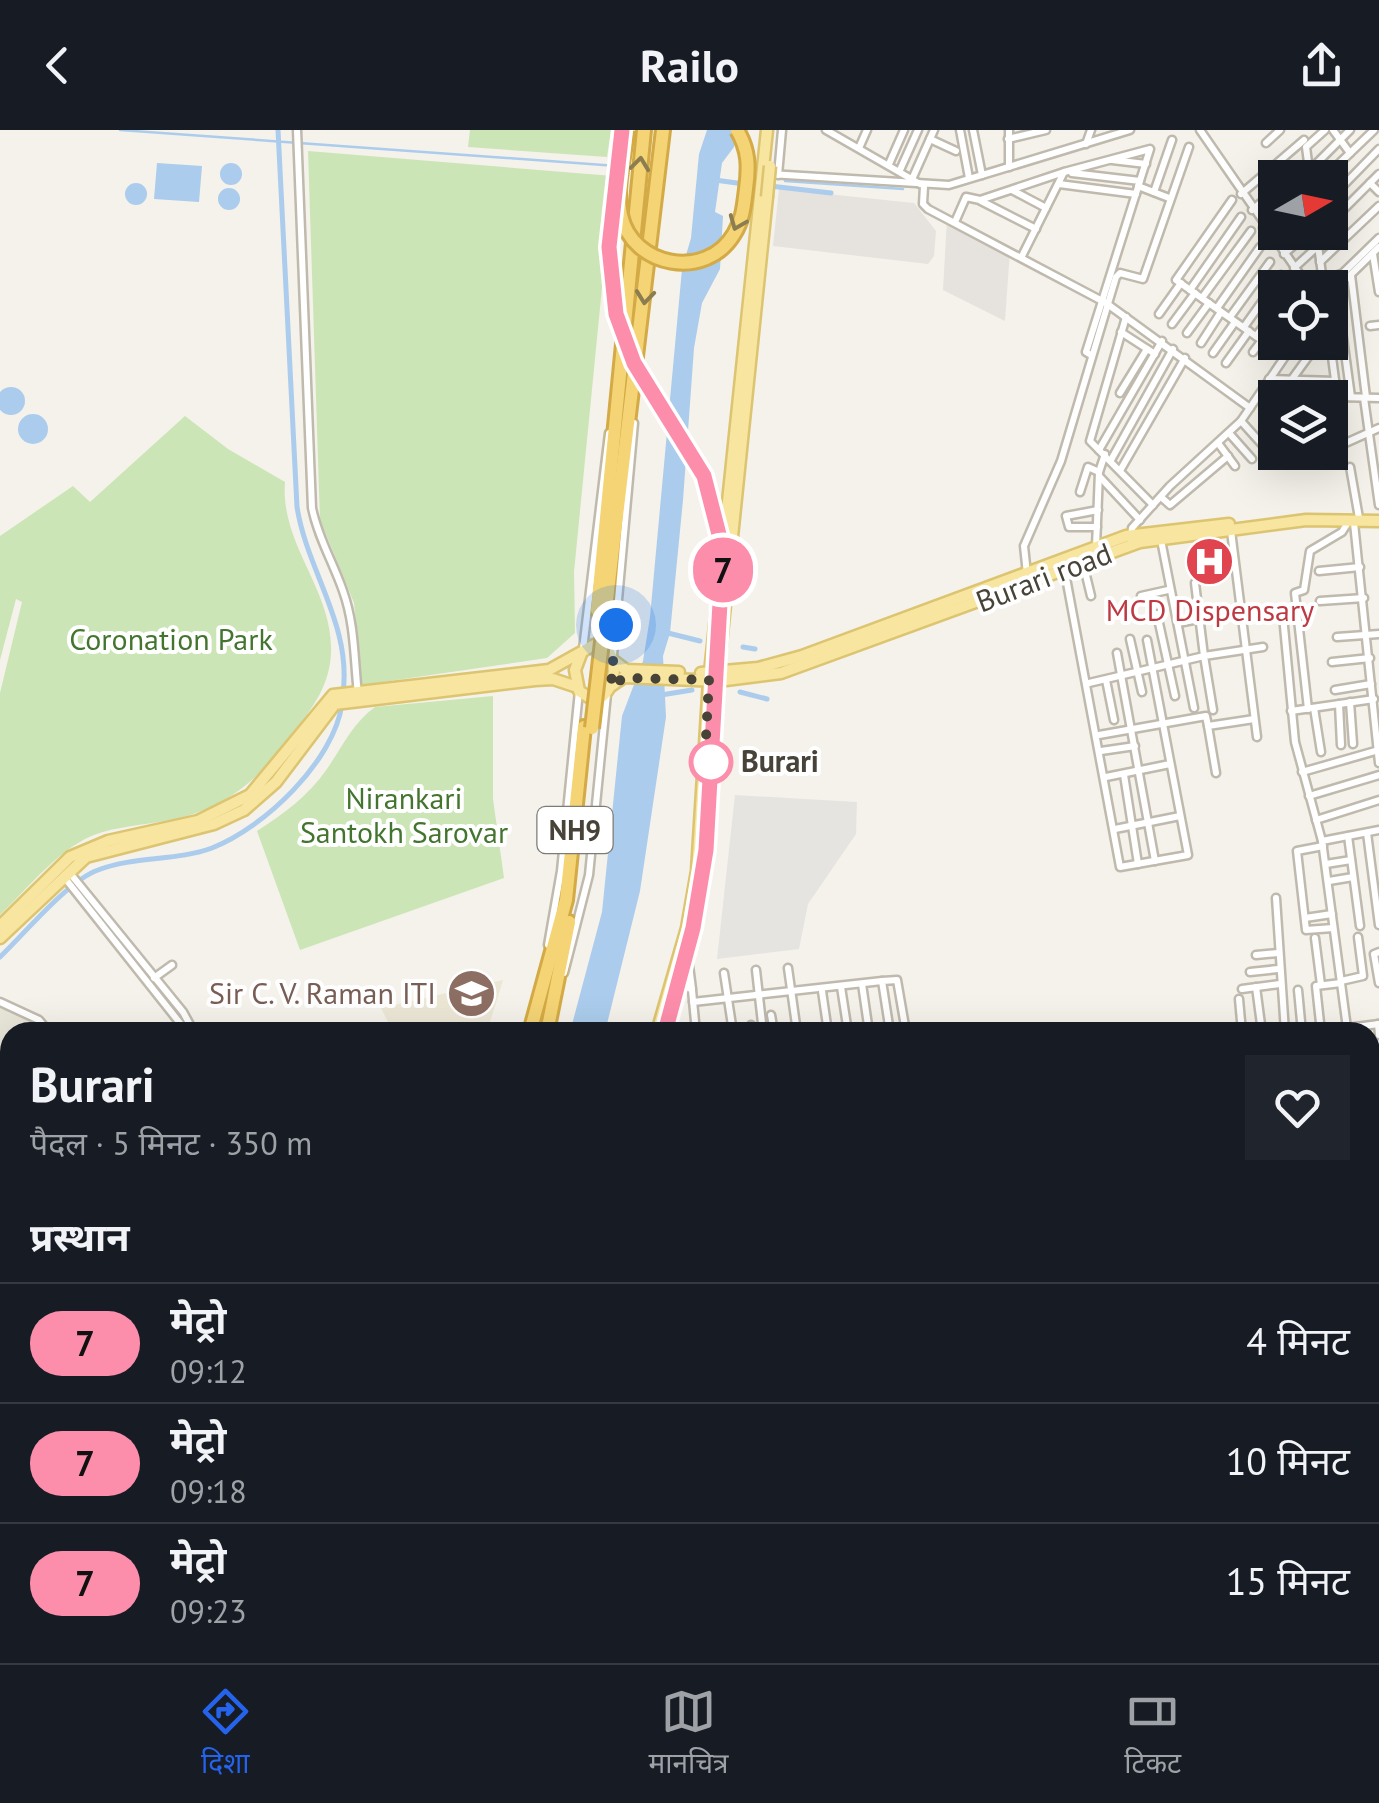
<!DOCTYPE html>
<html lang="hi">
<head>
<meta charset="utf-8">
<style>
  body { margin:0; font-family:"PT Sans","Noto Sans Devanagari",sans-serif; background:#20242c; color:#f1f3f6; height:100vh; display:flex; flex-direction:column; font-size:38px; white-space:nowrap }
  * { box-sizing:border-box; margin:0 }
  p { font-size:32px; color:#9ea1a6 }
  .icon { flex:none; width:55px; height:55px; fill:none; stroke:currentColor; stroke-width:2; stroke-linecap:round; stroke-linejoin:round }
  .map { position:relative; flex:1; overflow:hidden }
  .panel { position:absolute; left:0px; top:892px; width:1380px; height:642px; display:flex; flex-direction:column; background:#171b24; border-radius:30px 30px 0 0; box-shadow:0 10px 40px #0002 }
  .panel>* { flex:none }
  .badge { padding:0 20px; border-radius:32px; font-size:35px; line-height:65px }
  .needle { width:65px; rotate:81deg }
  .controls { position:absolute; left:1258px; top:30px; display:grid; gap:20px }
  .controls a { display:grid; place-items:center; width:90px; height:90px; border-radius:0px; background:#171b24; box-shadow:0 10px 40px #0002; font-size:50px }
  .you { position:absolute; width:50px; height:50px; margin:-25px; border:8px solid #fff; border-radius:50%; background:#1a73e8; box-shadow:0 0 0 15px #1a73e833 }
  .map>.badge { position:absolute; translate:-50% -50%; box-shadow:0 0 0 5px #fff }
  h2 { padding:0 30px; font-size:38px; line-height:90px }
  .round { display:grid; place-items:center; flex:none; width:105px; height:105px; border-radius:0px; background:#20242c }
  .summary { display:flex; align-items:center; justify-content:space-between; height:170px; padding:0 30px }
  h1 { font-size:48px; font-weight:700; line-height:75px }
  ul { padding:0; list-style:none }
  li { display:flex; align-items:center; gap:30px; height:120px; padding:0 30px; border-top:2px solid #363941 }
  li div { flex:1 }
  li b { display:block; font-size:38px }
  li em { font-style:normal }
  li .badge { min-width:110px; font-weight:700; text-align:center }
  header { display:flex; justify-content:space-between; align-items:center; height:130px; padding:0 30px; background:#171b24; font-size:45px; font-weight:700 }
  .menu { display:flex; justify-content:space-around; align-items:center; height:140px; border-top:2px solid #363941; background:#171b24; font-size:28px; color:#9ea1a6 }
  .menu a { display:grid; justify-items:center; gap:5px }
  .menu .active { color:#2563eb }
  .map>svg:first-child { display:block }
  .residential { fill:#e7e4d8 }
  .industrial { fill:#e6e3de }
  .education { fill:#ece7d5 }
  .medical { fill:#f3e3de }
  .green { fill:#cce5b6 }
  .parking { fill:#e6e4e1 }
  .water { fill:#abccec }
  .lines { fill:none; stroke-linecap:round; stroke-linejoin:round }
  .stream { stroke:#abccec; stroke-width:2.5 }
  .canal { stroke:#abccec; stroke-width:5 }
  .minor-casing { stroke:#bfbaad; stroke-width:11 }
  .major-casing { stroke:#dcc470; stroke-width:15 }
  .highway-casing { stroke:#d3aa45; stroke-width:18 }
  .minor { stroke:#fff; stroke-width:6 }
  .major { stroke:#f7e5a0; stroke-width:10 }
  .highway { stroke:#f4d475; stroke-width:12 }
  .rail-casing { stroke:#989898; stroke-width:6 }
  .rail { stroke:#fff; stroke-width:2.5; stroke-dasharray:8; stroke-linecap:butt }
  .major-bridge-casing { stroke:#dcc470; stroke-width:15; stroke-linecap:butt }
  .highway-bridge-casing { stroke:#d3aa45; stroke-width:18; stroke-linecap:butt }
  .major-bridge { stroke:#f7e5a0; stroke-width:10 }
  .highway-bridge { stroke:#f4d475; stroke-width:12 }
  .oneway { stroke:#8c7d50 }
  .line-casing { stroke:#fff; stroke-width:22 }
  .line { stroke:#fc8eac; stroke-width:15 }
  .walk { stroke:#474338; stroke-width:10; stroke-dasharray:0 18 }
  .stop-dot { fill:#fff; stroke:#fc8eac; stroke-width:5 }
  .labels { text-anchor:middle; stroke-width:8; stroke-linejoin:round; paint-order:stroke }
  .shield { fill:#fff; stroke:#7e7b74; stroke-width:2.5 }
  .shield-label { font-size:28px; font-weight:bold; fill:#474338 }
  .street-label { font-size:30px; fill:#474338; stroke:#fff }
  .health-label { font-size:30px; fill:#be3a42; stroke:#fff }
  .park-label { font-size:30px; fill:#44752f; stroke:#fff }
  .stop-label { font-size:30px; font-weight:bold; fill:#474338; stroke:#fff; text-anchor:start }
  .education-label { font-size:30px; fill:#785e54; stroke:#fff; text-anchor:end }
</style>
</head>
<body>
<header><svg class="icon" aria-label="back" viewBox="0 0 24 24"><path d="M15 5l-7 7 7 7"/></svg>Railo<svg class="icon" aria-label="share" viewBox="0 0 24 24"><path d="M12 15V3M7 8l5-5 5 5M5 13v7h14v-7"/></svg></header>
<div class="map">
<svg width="1379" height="1533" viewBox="0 0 1379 1533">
  <rect width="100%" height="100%" fill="#f4f2ea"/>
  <g class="residential">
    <path d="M0,874L38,891L48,902H10V941L0,949Z"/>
    <path d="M1379,1111V1206L1370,1192V1115Z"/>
    <path d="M712,1525H952L953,1533H703Z"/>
  </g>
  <g class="industrial">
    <path d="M779,59L914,73L936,101L934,126L928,134L773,116Z"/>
    <path d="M947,89L1010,120L1005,191L943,160Z"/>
  </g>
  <path class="education" d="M503,850L487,902H393L381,878Z"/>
  <path class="medical" d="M1228,415L1231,439L1193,445L1190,426L1205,418Z"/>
  <g class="green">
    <path d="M470,0H611L607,27L468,17Z"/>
    <path d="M308,21L613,46L574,442L575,503L547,528L362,555L354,473L320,390Z"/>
    <path d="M185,286L228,319L285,352C280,416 334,460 331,524C329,555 315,574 297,598C260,650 223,683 158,692C135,696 106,698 85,709C53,726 26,760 0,785V563L22,472L16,469L0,530V406L73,356L90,372Z"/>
    <path d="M493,566V669L504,748L300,820L257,701C285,683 308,666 327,639C342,617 353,593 375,577Z"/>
    <path d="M0,1128L10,1152V1224L0,1226Z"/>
    <path d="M1370,1219L1379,1229V1533H979L1004,1529V1525H1370Z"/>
    <path d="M10,1343V1474L0,1472V1360Z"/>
    <path d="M0,1487L10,1489V1525H40V1533H0Z"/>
    <path d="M86,1525H235L233,1533H88Z"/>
  </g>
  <path class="parking" d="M735,665L857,672L856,704L808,774L799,819L717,829Z"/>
  <g class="water">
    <path d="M707,0H737L734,17L722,33L715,82L723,86L720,139L702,173L694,218L683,370L670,503L663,526L666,587L640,761L605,902H570L602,782L622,586L643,531L650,487L682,139L691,108L699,24Z"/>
    <path d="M157,33L202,36L199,72L154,69Z"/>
    <circle cx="231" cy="44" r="11"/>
    <circle cx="136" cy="64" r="11"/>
    <circle cx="229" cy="69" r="11"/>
    <circle cx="11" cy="271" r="14"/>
    <circle cx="33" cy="299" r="15"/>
    <path d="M1016,1525H1069L1066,1533H1021Z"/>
  </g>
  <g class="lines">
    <g class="stream">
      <path d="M120,0L617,36"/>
      <path d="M785,51L903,59"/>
    </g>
    <g class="canal">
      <path d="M278,0L297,377C307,441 352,495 343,563"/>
      <path d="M715,50L744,54"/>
      <path d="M770,56L831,63"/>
      <path d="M664,502L700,511"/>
      <path d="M743,517L755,519"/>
      <path d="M740,562L767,569"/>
      <path d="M661,565L692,560"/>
      <path d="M0,827C24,804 69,750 98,740C134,726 177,731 212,718C264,698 334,631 342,574"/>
    </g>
    <defs>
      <g id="minor">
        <path d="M297,0L312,378C318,408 333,432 343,461C355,494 354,529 358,564"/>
        <path d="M826,0L920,54"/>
        <path d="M960,0L969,48"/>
        <path d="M973,0L982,45"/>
        <path d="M1200,0L1301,146L1323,151L1316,102"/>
        <path d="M1333,0L1350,23"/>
        <path d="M930,9L956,21"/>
        <path d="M1008,9L1046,0"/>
        <path d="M1266,13L1280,0"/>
        <path d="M1086,14L1091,0"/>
        <path d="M859,18L867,0"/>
        <path d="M1112,30L1146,34"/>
        <path d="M889,34L904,0"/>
        <path d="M1009,37V0"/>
        <path d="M900,40L918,0"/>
        <path d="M1309,41L1350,0"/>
        <path d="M1072,43L1140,51"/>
        <path d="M770,44L949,55L1130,0"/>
        <path d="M778,45L782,0"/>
        <path d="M913,47L934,0"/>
        <path d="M1291,48L1307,34"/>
        <path d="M1310,48L1306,17L1325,0"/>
        <path d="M1324,48L1374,0"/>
        <path d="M1370,53L1379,62"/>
        <path d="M1059,54L1136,64"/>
        <path d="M924,56L923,74L928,79L1106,173L1250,278"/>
        <path d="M1138,56L1169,68"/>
        <path d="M1012,60L1046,78"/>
        <path d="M1154,62L1172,10"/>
        <path d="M1337,62L1379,19"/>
        <path d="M1241,64L1304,10"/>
        <path d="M1232,70L1176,150L1284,226"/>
        <path d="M981,71L1036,99"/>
        <path d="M1252,80L1275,61"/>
        <path d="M955,92L966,67L980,70L1064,42"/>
        <path d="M1330,93L1379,44"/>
        <path d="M1263,98L1275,89"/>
        <path d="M1275,112L1286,102"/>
        <path d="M1284,124L1309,102"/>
        <path d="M1373,124L1379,162"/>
        <path d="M1022,126L1064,42L1150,19L1086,222L1091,225"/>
        <path d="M1320,132L1379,76"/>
        <path d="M1294,138L1317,117"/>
        <path d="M1351,145L1366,267"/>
        <path d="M1336,157L1351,267"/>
        <path d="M1323,158V151L1343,143L1379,108"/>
        <path d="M1330,159L1340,155L1379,117"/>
        <path d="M1190,160L1241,87"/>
        <path d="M1202,168L1251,101"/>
        <path d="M1217,178L1260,117"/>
        <path d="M1159,184L1181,153"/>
        <path d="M1126,187L1090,311L1153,375"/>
        <path d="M1230,187L1270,132"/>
        <path d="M1172,194L1195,163"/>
        <path d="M1370,196L1379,195"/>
        <path d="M1244,197L1281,145"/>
        <path d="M1121,202L1155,224"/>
        <path d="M1187,203L1209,173"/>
        <path d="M1256,206L1275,181"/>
        <path d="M1330,212L1337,265"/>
        <path d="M1201,213L1221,182"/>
        <path d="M1253,222L1262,210"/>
        <path d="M1213,223L1235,192"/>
        <path d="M1226,233L1249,201"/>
        <path d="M1269,249L1335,251"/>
        <path d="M1292,249L1319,212"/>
        <path d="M1120,263L1147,219"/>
        <path d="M1260,265L1379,268"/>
        <path d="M1364,268L1379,375"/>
        <path d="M1241,291L1268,321L1275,316"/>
        <path d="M1229,303L1252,329"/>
        <path d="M1218,313L1235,336"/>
        <path d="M1099,320L1162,211"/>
        <path d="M1330,320L1379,298"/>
        <path d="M1111,330L1173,219"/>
        <path d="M1350,337L1359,388"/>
        <path d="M1121,339L1185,228"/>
        <path d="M1100,347L1140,390"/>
        <path d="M1080,362L1088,337L1099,342"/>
        <path d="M1161,367L1170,375L1228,326"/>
        <path d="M1354,393L1379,633"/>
        <path d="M1097,397H1069L1066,386L1098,380"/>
        <path d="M1231,401L1257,607"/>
        <path d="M1131,408L1132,398L1170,356L1241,291L1295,212"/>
        <path d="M1161,410L1194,578"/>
        <path d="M1096,417L1099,342L1105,324"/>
        <path d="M1083,433L1091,466"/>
        <path d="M1064,437L1120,737L1188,725L1147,510"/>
        <path d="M1319,441L1360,437"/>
        <path d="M1027,444L1024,416L1061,331L1116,147L1120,143L1143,149L1189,17"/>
        <path d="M1141,466L1168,460"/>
        <path d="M1320,471L1364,468"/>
        <path d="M1157,484L1175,566"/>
        <path d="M1283,486L1295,612L1322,711L1347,898"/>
        <path d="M1178,493L1240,481"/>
        <path d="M1337,507L1379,504"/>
        <path d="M1130,509L1142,562"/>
        <path d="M583,519L609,303"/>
        <path d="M1117,523L1155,731"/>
        <path d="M613,525L634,293"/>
        <path d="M1332,532L1370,528"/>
        <path d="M1106,550L1114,590"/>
        <path d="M1089,553L1204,526L1195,453"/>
        <path d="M1335,560L1371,554"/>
        <path d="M1350,572L1353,614"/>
        <path d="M1339,574L1341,615"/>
        <path d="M1314,578L1321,622"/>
        <path d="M1308,579L1295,463L1304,460L1310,421L1342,402L1347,394"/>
        <path d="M1213,580L1204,526L1263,517"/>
        <path d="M1291,581L1374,569"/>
        <path d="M1099,605L1206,586L1208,596"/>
        <path d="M1101,621L1135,616"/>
        <path d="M1302,642L1379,620"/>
        <path d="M1216,643L1208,596L1254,589"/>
        <path d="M1124,645L1138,734"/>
        <path d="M1106,647L1170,634"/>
        <path d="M1309,666L1379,645"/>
        <path d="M1316,690L1379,670"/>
        <path d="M1115,699L1180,686"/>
        <path d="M1367,703L1379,795"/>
        <path d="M1348,706L1360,796"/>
        <path d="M1322,711L1379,700"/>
        <path d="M1323,716L1297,721L1306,800L1333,798"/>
        <path d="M1326,734L1351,730"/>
        <path d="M69,742L183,882L194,902"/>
        <path d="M64,747L187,902"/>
        <path d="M1329,751L1353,747"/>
        <path d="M1276,768L1285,902"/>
        <path d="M1305,788L1332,784"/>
        <path d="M1315,808L1321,855"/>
        <path d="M548,815L561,741L579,561"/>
        <path d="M1379,822L1374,824L1379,853"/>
        <path d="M1256,825L1278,823"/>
        <path d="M688,828L692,859"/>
        <path d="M788,838L797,902"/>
        <path d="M756,840L763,902"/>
        <path d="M1250,842L1278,839"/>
        <path d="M564,843L589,745L607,564"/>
        <path d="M724,843L733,902"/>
        <path d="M154,848L172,835"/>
        <path d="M679,851L692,860L696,902"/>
        <path d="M1341,851L1363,846L1358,807"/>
        <path d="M862,854L869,902"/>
        <path d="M841,857L848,902"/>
        <path d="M1256,857L1262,902"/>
        <path d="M1242,859L1280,854"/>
        <path d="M1298,860L1302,902"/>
        <path d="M822,861L828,902"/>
        <path d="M1239,869L1242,902"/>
        <path d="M0,872L39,890L49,902"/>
        <path d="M693,872L882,851"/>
        <path d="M771,885L774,902"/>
        <path d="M1378,894L1379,905"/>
        <path d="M751,895L752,902"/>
        <path d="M890,902L882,851L897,850L906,902"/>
        <path d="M1316,902L1379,894"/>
        <path d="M1321,902L1316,856L1341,853"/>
        <path d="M1370,958L1375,994"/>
        <path d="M1379,1034L1373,1039L1379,1058"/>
        <path d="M0,1072L10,1064"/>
        <path d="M0,1081L10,1073"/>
        <path d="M0,1088L10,1103"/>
        <path d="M1372,1104L1379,1136"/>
        <path d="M1370,1163L1375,1178"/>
        <path d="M634,1525L635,1533"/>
        <path d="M839,1525L840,1533"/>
        <path d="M918,1525L919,1533"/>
        <path d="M695,1526L703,1530L711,1525"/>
        <path d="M237,1533L239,1525"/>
        <path d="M244,1533L246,1525"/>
        <path d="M313,1533L315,1525"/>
        <path d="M318,1533L320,1525"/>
        <path d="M747,1533L785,1525"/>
        <path d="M850,1533L861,1532"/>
      </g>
      <g id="major">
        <path d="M614,531L626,540L679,542"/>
        <path d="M701,543L758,538L802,526L1126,406L1229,394"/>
        <path d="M710,543L767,0"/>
        <path d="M718,543L767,67"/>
        <path d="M611,556L624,547L718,551L781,543L1140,412L1306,390L1379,391"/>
        <path d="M0,796L70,727L108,711L198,691L250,665L333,565L549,540L594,515L605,517C618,531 616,553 603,566L590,568L579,561L575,540L581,524"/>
        <path d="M0,808L86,727L214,694L244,680L276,652L335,574L535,550L553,549L577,557"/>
        <path d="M657,902L687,798L697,741L709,550"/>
        <path d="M666,902L702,758L718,551"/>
        <path d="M497,1533L499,1525"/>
        <path d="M507,1533L508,1525"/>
      </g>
      <g id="highway">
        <path d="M597,480L644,0"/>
        <path d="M605,486L663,0"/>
        <path d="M530,902L566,770L584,597"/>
        <path d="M547,902L569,792"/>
        <path d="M375,1533L377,1525"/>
        <path d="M388,1533L390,1525"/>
      </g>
    </defs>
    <use href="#minor" class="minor-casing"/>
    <use href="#major" class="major-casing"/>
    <use href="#highway" class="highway-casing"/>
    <use href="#minor" class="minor"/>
    <use href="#major" class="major"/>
    <use href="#highway" class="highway"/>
    <defs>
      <g id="rail">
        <path d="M622,0L609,117L616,184L634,233L709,357L723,420L705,720L693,798L665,902"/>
        <path d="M507,1533L509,1525"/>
      </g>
    </defs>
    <use href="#rail" class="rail-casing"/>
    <use href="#rail" class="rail"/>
    <defs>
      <path id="major-bridge" d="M767,67L770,36"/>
      <g id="highway-bridge">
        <path d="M627,0C624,27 615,58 621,85C632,137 706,151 734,104C743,90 744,75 746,59C749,37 749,20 737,0"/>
        <path d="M592,598L605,486"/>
      </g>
    </defs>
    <use href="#major-bridge" class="major-bridge-casing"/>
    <use href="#highway-bridge" class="highway-bridge-casing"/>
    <use href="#major-bridge" class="major-bridge"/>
    <use href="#highway-bridge" class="highway-bridge"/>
  </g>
  <defs><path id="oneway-chevron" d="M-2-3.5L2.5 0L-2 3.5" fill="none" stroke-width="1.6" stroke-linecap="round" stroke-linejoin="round" transform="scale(2.5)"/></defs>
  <g class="oneway">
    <use href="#oneway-chevron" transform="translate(640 34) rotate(-83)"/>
    <use href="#oneway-chevron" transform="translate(737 93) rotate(112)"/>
    <use href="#oneway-chevron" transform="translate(645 167) rotate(96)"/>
  </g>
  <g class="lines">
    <defs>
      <path id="line" d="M622,0L609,117L616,184L634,233L704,346L723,420L706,720L693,798L665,902"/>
    </defs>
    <use href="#line" class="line-casing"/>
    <use href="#line" class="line"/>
    <path class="walk" d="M616,495L611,556L624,548L709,550L705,626L711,632"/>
  </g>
  <defs>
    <symbol id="hospital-disc" viewBox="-11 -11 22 22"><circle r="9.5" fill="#e0444e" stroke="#fff"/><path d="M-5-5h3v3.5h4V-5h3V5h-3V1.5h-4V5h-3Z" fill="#fff"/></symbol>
    <symbol id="university-disc" viewBox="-11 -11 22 22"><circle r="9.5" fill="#8d6e63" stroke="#fff"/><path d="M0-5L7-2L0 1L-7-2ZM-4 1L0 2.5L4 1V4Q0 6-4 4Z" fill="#fff"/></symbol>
  </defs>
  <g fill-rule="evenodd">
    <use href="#hospital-disc" x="1182" y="404" width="55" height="55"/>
    <use href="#university-disc" x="444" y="836" width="55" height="55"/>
  </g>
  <circle class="stop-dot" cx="711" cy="632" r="20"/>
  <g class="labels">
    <rect class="shield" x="537.5" y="677" width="75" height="46" rx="8"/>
    <g class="shield-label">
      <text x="575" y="710">NH9</text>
    </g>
    <g class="street-label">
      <text transform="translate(1044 448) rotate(-21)" y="10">Burari road</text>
    </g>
    <g class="health-label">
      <text x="1210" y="491">MCD Dispensary</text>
    </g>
    <g class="park-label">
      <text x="171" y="520">Coronation Park</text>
      <text x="404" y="679">Nirankari<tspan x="404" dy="34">Santokh Sarovar</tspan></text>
    </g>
    <g class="stop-label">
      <text x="741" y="642">Burari</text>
    </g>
    <g class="education-label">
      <text x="436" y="874">Sir C. V. Raman ITI</text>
    </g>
  </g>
</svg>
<div class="controls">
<a><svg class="needle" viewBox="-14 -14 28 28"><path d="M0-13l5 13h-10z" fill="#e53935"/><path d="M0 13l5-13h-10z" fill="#9ea1a6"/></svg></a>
<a><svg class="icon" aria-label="locate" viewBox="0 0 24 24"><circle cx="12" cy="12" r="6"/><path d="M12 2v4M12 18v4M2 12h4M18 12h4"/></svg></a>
<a><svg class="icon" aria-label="layers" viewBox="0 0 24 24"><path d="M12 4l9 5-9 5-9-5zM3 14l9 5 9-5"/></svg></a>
</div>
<div class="you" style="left:616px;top:495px"></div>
<b class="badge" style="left:723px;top:440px;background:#fc8eac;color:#111">7</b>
<section class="panel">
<div class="summary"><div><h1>Burari</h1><p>पैदल · 5 मिनट · 350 m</p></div><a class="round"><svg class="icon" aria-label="heart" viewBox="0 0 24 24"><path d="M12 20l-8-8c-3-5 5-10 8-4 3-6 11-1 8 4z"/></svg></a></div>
<h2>प्रस्थान</h2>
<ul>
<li><span class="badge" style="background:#fc8eac;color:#111">7</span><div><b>मेट्रो</b><p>09:12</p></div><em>4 मिनट</em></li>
<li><span class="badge" style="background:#fc8eac;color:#111">7</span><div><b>मेट्रो</b><p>09:18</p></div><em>10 मिनट</em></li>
<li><span class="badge" style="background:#fc8eac;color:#111">7</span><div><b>मेट्रो</b><p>09:23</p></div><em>15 मिनट</em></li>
</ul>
</section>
</div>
<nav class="menu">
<a class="active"><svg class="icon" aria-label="directions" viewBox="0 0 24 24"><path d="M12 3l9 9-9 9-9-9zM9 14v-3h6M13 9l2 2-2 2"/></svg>दिशा</a>
<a><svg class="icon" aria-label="map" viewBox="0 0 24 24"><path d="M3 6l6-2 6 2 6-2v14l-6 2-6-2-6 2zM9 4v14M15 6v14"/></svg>मानचित्र</a>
<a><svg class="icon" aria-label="tickets" viewBox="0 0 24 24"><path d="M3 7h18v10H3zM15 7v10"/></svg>टिकट</a>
</nav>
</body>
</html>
